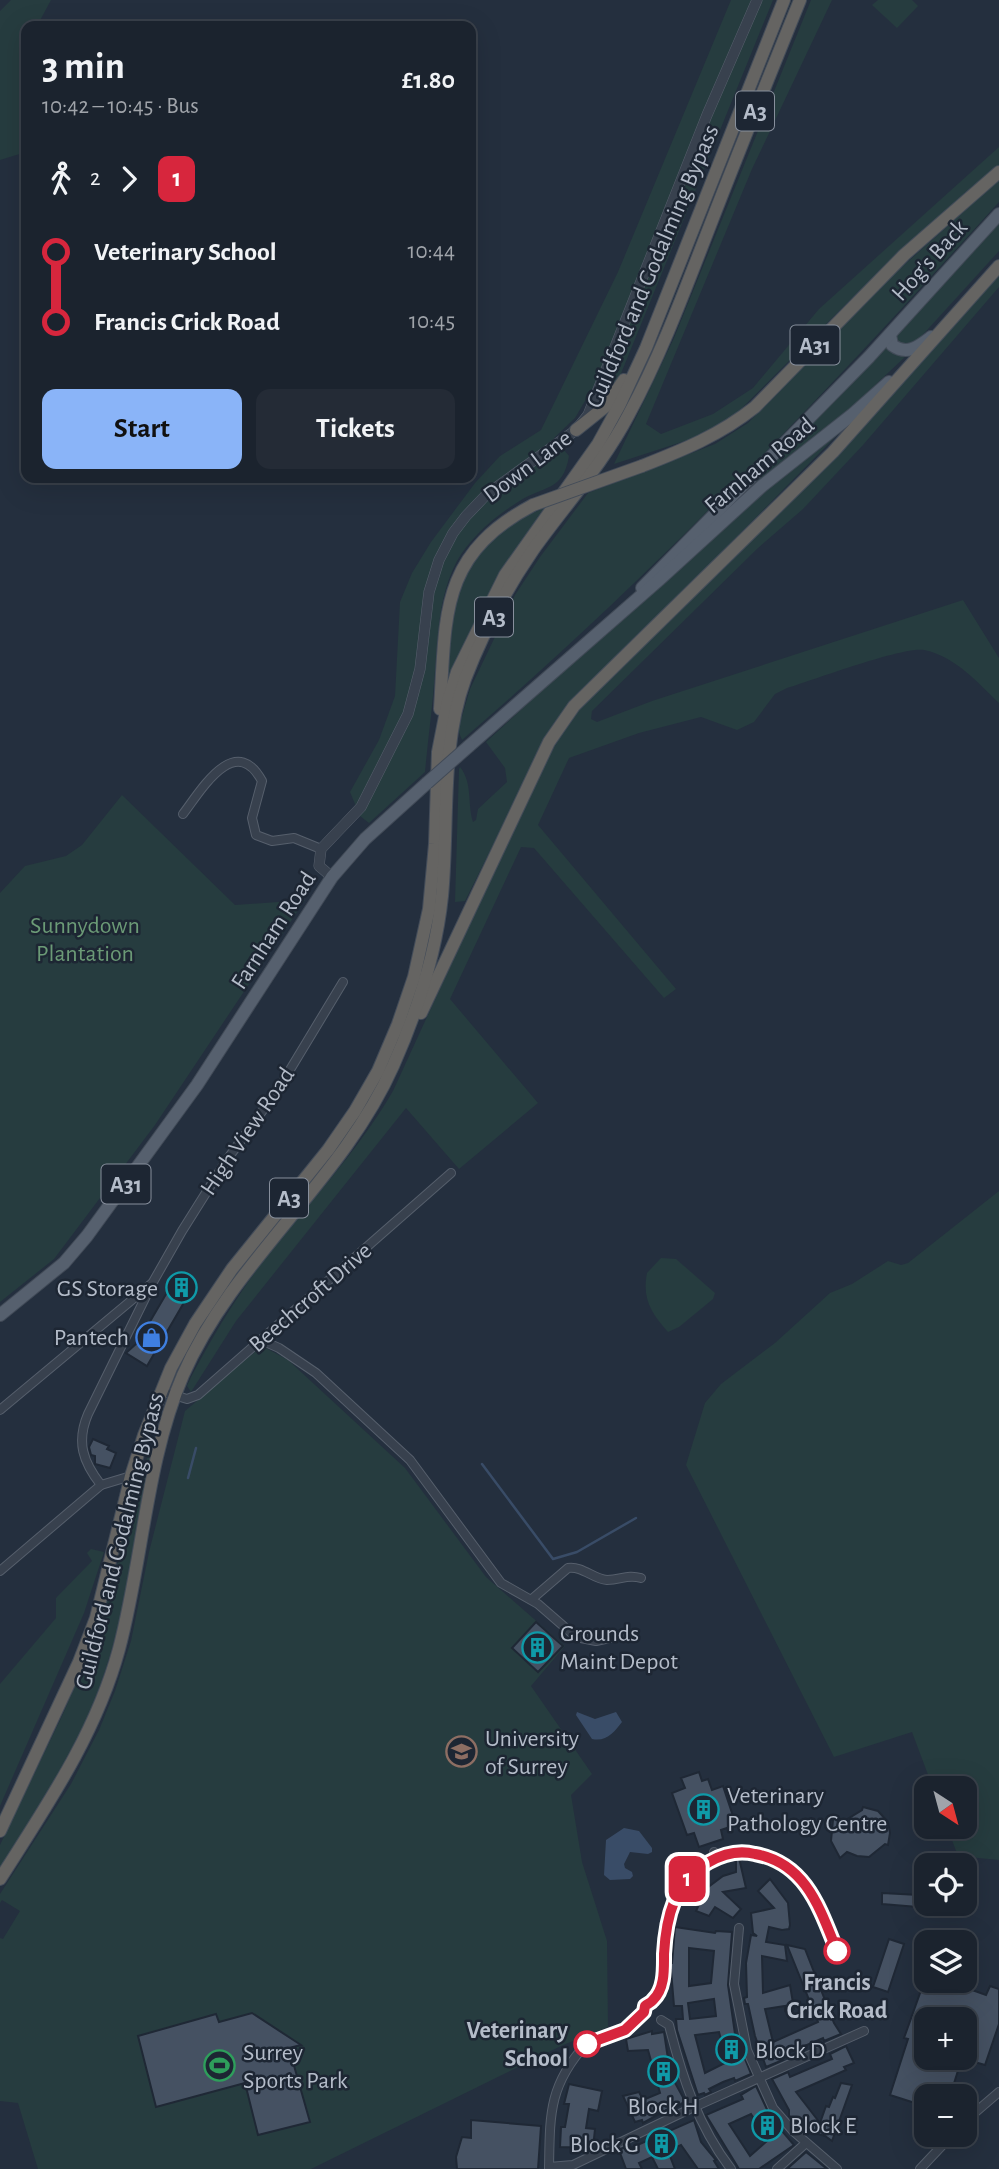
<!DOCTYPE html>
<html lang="en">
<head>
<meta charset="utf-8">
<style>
  body { margin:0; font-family:"Alegreya Sans",sans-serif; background:#242b36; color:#f1f3f6; height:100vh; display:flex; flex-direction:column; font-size:26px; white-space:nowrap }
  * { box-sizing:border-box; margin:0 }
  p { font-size:23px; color:#a0a4aa }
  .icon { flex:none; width:38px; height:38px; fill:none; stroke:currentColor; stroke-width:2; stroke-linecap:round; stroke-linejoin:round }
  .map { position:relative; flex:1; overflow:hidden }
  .panel { position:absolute; left:21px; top:21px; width:455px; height:462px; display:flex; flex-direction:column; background:#1b232e; border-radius:14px; box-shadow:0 7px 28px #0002,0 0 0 2px #39404a }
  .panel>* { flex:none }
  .badge { padding:0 14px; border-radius:10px; font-size:24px; line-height:46px }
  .needle { width:46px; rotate:144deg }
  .fabs { position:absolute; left:914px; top:1776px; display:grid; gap:14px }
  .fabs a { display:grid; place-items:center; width:63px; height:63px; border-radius:14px; background:#1b232e; box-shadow:0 7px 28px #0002,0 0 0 2px #39404a; font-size:35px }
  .map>.badge { position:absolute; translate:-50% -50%; box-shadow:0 0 0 4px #fff }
  .legs { display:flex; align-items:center; gap:10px; height:77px; padding:0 21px; font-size:23px }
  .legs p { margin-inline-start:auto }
  .overview { display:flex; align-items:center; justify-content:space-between; height:119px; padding:0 21px }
  h1 { font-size:38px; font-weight:700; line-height:52px }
  .action { display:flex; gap:14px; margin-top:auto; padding:14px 21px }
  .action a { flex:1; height:80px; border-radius:14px; background:#8ab4f8; color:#111; font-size:28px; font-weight:700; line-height:80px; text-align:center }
  .action a+a { background:#242b36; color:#f1f3f6 }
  ul { padding:0 21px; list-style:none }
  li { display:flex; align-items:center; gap:24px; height:70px; font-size:26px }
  li i { display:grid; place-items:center; width:10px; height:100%; margin:0 9px; background:currentColor }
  li i::after { content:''; width:18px; height:18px; margin:-9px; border:5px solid; border-radius:50%; background:#1b232e }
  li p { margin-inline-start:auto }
  li:first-child i { background:linear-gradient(#0000 50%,currentColor 0) }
  li:last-child i { background:linear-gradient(currentColor 50%,#0000 0) }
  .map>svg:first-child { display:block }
  .green { fill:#263c3f }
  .water { fill:#394c67 }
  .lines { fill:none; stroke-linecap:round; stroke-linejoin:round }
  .stream { stroke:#394c67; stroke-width:2.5 }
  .building { fill:#455162; stroke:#1f2835; stroke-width:2; fill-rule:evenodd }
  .minor-casing { stroke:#565f6c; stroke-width:10 }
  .tertiary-casing { stroke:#565f6c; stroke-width:11 }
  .primary-casing { stroke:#414a57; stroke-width:14 }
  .trunk-casing { stroke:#434c59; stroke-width:14 }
  .minor { stroke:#38414e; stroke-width:8 }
  .tertiary { stroke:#38414e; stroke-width:10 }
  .primary { stroke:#56606e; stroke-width:12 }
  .trunk { stroke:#656462; stroke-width:12 }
  .primary-bridge-casing { stroke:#414a57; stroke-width:14; stroke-linecap:butt }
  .trunk-bridge-casing { stroke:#434c59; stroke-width:14; stroke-linecap:butt }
  .primary-bridge { stroke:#56606e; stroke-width:12 }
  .trunk-bridge { stroke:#656462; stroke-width:12 }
  .line-1-casing { stroke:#fff; stroke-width:16 }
  .line-1 { stroke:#d7263d; stroke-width:10 }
  .stop-1-dot { fill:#fff; stroke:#d7263d; stroke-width:3.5 }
  .labels { text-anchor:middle; stroke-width:5; stroke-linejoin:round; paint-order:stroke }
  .shield { fill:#1d2633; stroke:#878f9c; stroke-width:2 }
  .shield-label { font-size:23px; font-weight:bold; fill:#b4bcc9 }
  .street-label { font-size:24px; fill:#b4bcc9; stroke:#1d2633 }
  .park-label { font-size:24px; fill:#6b9a76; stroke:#1d2633 }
  .poi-label { font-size:24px; fill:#b4bcc9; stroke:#1d2633; text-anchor:start }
  .stop-label { font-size:24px; font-weight:bold; fill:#b4bcc9; stroke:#1d2633 }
</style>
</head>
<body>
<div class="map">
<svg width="999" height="2169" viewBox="0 0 999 2169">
  <rect width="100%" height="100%" fill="#242f3e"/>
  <g class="green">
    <path d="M11,0H51L37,26H26V152L0,160V11Z"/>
    <path d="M731,0H773L620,376L610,389H592L575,418L554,438L569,456C563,492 544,485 518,502C495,516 470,538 457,561C439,595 438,633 435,671C433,704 428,738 425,772L369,823L360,816L350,792L379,740L395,696L400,602L412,573L431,542L475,483L500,456L541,430L618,272Z"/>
    <path d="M811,0H832L752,169L646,424L661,434L713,414L753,388L819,309L999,147V166L968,190L881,269L736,414L694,438L614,464L674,338Z"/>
    <path d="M878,0H912L918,6L897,28L872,5Z"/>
    <path d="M999,180V202C829,390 654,575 462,740L458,730L470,689L515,595L540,557L588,493L715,444L748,423L884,283Z"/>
    <path d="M999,219V251L918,340L913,343L899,345L893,337Z"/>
    <path d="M999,271V287L863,445L803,509L758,548L592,711L591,719L597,722L652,701L963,600L999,658V703C978,683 955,656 924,650C904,646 813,680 787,688L775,694L754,722L737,730L701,717L639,733L569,758L538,825L676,989L664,998L534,848L521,847L450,999L538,1103L459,1169L406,1108L236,1321L191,1392L187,1386L191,1377C213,1336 236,1297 264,1260C308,1203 357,1153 393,1091L533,786L571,716L681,605Z"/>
    <path d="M884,346L906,356L855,404L741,496Z"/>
    <path d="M849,423L555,721L465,901L455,902L459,769L460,767C473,783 467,803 473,822L476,820L478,809L507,782L505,768L486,742L743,506Z"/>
    <path d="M544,508L499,574L446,683C450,600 460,544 544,508Z"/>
    <path d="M122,795L235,905L305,900L155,1125L54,1259L0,1302V893L25,866L66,856L82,845Z"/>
    <path d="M999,1191V1860L958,1856L947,1827H964V1788H933L912,1732L834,1757L686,1465L705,1403L721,1384L775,1343L830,1293L852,1284L888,1261L901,1265L908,1263Z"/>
    <path d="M661,1258L676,1259L715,1293L713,1299L679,1327L668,1332C651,1313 642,1299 647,1273Z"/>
    <path d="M262,1346L288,1360L405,1468L486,1577L565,1646L531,1686L592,1774L571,1795L582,1862L607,1941L608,2027L563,2045L311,2169H38L18,2103L0,2101V1938L3,1939L20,1911L2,1900L0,1903V1894L71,1784L99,1730L115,1691L131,1641L149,1552L185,1411Z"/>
    <path d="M152,1445L154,1446C136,1541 123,1642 82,1730C59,1779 29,1823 0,1868V1845L62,1716L90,1652L112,1588L131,1503Z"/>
    <path d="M91,1549L104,1552L84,1613L0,1806V1684L56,1618V1598L92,1561L87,1553Z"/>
  </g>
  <g class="water">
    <path d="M577,1712L595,1719L616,1712L622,1722C614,1732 607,1742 592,1739L576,1715Z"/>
    <path d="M624,1828L639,1831L652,1848V1852L648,1854L630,1852L624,1864L625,1868L632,1872L633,1876L630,1879L610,1880L604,1875L606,1840Z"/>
  </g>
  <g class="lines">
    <g class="stream">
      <path d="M482,1464L553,1559L577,1552L636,1518"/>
      <path d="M188,1478L196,1448"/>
    </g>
  </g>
  <g class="building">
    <path d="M176,1277L193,1287L147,1366L126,1353L138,1342Z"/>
    <path d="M93,1439L109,1446L107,1449L116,1453L110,1468L95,1464V1456L91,1455L89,1447Z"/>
    <path d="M536,1622L563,1646L538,1672L512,1648Z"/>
    <path d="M699,1772L702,1781L708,1779L712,1790L723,1786L736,1825L721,1830L723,1839L699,1847L694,1833L687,1835L672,1793L685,1788L681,1778Z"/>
    <path d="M863,1807L878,1811L888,1822L890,1833L888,1845L885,1844L869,1857L857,1856L847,1852L840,1858L831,1841L833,1820L835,1816L844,1821L862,1810Z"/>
    <path d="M736,1858H739L746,1888L723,1892L741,1909L733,1918L715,1907L709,1916L696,1911L707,1888L723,1876L736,1872Z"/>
    <path d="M770,1879L788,1903L790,1925L789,1929L782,1930L769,1927L766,1942L785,1945L787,1961L762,1956L763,1993L790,1985L794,2009L785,2011V2006L765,2009L773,2042L818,2022L787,1945L805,1949L834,2023L841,2034L824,2041L823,2038L781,2056L783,2060L766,2067L755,2036L748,2004H745L744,1998L747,1997L746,1963L751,1935L757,1936L753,1933L751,1913L774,1908L758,1891Z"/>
    <path d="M882,1893L919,1895L918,1907L882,1904Z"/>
    <path d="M675,1927L715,1933L716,1931L732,1932L728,1985L735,2034L751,2074L735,2081L734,2078L723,2082L709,2089L711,2092L705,2095L704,2093L698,2095L677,2030L676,2019H683L682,2006H674L671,1970H668V1963H672ZM689,1948L714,1951L711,1983L689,1986ZM714,1999L716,2016L690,2019L688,2003ZM719,2032L727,2062L705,2073L695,2035Z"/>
    <path d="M889,1939L904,1944L888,1992L873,1987Z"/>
    <path d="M929,1981H962L961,1986L986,1995L990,1986L999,1989V2024L985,2065L964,2059V2036L972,2038L977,2024L964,2020H926V2058H962L950,2096L924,2086L918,2104L890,2095L908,2039L904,2038L924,1982L928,1984Z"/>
    <path d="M252,2013L301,2045L289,2048L310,2122L258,2135L245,2083L156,2107L138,2036L216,2014L219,2022Z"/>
    <path d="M652,2031V2034L664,2032L668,2059L671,2058L673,2064L670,2065L674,2081L685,2101L673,2110L672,2107L643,2123L642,2120L635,2122L623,2096L639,2092L643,2100L660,2093L648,2050L628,2051L626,2039Z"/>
    <path d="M846,2046L854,2063L844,2067L846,2070L796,2092L820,2123L826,2106L829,2107L833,2097L835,2098L841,2083L852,2085L832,2141L825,2136L811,2132L801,2121L789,2116V2110L772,2079L788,2072L790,2077L832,2059L830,2054Z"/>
    <path d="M569,2084L602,2091L598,2111L589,2109L586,2128L595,2129L593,2148L560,2147L561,2127H565L569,2104H564Z"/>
    <path d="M756,2086L771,2118L794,2145L759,2169H739L706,2115L743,2099L741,2095ZM751,2114L768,2140L750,2156L729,2124Z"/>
    <path d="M471,2120L541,2126L538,2169H457L456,2157L462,2137L471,2138Z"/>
    <path d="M694,2120L701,2142L716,2160L714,2161L719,2169H698L681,2145L668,2151L675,2169H658L652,2157L639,2163L642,2169H626L619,2150L630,2145L631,2148Z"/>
    <path d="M806,2152L816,2160L827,2169H787Z"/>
  </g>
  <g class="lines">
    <defs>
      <g id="minor">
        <path d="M183,814C200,792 235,731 262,781L252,818L256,835L272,841L294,838L321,849"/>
        <path d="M261,1340L279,1348L316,1373L410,1460L501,1583L538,1604L576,1637L596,1641L623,1635L634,1637"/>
        <path d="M161,1391L187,1399L198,1395L451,1173"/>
        <path d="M0,1410L151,1284"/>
        <path d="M101,1485C83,1462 76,1442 88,1414L153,1282L182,1231L226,1161L279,1088L343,982"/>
        <path d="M0,1571L101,1485L131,1476"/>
        <path d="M532,1599L568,1568C583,1566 593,1579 607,1580C621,1580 627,1574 641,1578"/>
        <path d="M714,1852L717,1858"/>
        <path d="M798,1875L815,1899"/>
        <path d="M739,1928L734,1984L747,2050L773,2108L793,2131L837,2169"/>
        <path d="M661,2020L669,2025C682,2077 698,2126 731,2169"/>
        <path d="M964,2122L999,2092"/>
        <path d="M549,2167L573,2165L694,2107L864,2031"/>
        <path d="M549,2169C550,2116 548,2086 586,2044"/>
        <path d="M777,2169L806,2143"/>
        <path d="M920,2169L952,2135"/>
      </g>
      <path id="tertiary" d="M332,877L319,866L321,849L361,807L408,714L420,669L429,592L439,560L453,533L466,516L487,494L576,430L588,415L707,115L757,0"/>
      <g id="primary">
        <path d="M890,335L892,345C907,356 918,347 931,337"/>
        <path d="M642,588L869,357L999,214"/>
        <path d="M469,746L660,579L762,486L853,414L889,382"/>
        <path d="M0,1315L64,1263L87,1236L197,1085L332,877L365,839L427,783"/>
      </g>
      <g id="trunk">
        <path d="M576,430L606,406L624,380"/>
        <path d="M642,466C683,450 720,435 755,407L904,255L999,172"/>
        <path d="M440,709C446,615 439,555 533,505"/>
        <path d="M421,1013L549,742L574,706L833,452L999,266"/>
        <path d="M0,1831L79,1662L96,1618L131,1476L144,1435L171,1368L195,1324L232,1269L328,1150L355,1111L378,1071L398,1024L414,977L429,909L435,844L438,752L448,701L457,672L505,575L598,444L620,404L646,348L784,0"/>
        <path d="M0,1879C47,1805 96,1734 119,1649C143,1559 146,1461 183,1375C234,1259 342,1181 393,1066C417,1012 436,955 442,896C449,824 440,748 465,679C482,635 506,589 533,550C565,505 603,464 629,414C662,353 686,287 711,223C740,148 770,74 800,0"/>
      </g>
    </defs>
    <use href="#minor" class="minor-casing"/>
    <use href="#tertiary" class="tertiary-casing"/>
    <use href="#primary" class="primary-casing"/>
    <use href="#trunk" class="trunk-casing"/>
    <use href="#minor" class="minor"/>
    <use href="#tertiary" class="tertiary"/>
    <use href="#primary" class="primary"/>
    <use href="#trunk" class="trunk"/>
    <defs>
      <path id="primary-bridge" d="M427,783L469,746"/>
      <path id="trunk-bridge" d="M533,505L642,466"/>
    </defs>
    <use href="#primary-bridge" class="primary-bridge-casing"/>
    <use href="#trunk-bridge" class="trunk-bridge-casing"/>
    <use href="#primary-bridge" class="primary-bridge"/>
    <use href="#trunk-bridge" class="trunk-bridge"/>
  </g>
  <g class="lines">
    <defs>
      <path id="line-1" d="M587,2044L625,2030L644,2012L645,2006C647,2004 651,2003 653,2000C665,1989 664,1969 664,1954C666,1918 674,1881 709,1862C723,1854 739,1850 755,1854C806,1863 820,1909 837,1951"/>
    </defs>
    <use href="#line-1" class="line-1-casing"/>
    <use href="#line-1" class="line-1"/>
  </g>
  <defs>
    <symbol id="building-ring" viewBox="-11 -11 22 22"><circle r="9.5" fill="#1d2633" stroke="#0f9aa8" stroke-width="1.5"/><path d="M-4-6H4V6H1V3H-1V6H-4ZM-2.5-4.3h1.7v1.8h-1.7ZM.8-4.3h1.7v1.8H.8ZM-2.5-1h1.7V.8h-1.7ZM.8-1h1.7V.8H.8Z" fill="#0f9aa8"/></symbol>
    <symbol id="shop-ring" viewBox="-11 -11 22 22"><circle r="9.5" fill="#1d2633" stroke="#3f7fe0" stroke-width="1.5"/><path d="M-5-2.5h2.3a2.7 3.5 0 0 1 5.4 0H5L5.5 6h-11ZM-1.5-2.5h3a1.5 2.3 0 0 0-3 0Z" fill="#3f7fe0"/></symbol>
    <symbol id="university-ring" viewBox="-11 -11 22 22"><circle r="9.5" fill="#1d2633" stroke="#8d6e63" stroke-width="1.5"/><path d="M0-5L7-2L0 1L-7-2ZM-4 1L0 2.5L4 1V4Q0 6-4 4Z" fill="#8d6e63"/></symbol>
    <symbol id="stadium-ring" viewBox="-11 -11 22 22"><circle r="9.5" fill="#1d2633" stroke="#2e9e5b" stroke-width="1.5"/><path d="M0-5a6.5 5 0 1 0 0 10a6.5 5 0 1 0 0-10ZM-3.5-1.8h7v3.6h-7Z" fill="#2e9e5b"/></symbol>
  </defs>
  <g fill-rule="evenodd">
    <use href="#building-ring" x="164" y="1270" width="35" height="35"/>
    <use href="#shop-ring" x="134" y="1320" width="35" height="35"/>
    <use href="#building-ring" x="520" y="1630" width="35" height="35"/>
    <use href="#university-ring" x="444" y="1734" width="35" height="35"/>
    <use href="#building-ring" x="686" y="1792" width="35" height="35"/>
    <use href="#building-ring" x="714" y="2032" width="35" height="35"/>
    <use href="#stadium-ring" x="202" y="2048" width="35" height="35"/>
    <use href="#building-ring" x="646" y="2054" width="35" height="35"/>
    <use href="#building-ring" x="750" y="2108" width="35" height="35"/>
    <use href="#building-ring" x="644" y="2126" width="35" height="35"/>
  </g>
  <g class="stop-1-dot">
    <circle cx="837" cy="1951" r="12"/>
    <circle cx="587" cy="2044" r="12"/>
  </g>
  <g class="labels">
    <g class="shield">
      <rect x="736" y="91.5" width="38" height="39" rx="5"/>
      <rect x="790.5" y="325.5" width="49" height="39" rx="5"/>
      <rect x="475" y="597.5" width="38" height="39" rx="5"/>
      <rect x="101.5" y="1164.5" width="49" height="39" rx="5"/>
      <rect x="270" y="1178.5" width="38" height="39" rx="5"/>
    </g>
    <g class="shield-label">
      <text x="755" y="119">A3</text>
      <text x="815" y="353">A31</text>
      <text x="494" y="625">A3</text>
      <text x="126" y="1192">A31</text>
      <text x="289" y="1206">A3</text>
    </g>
    <g class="street-label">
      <text transform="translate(929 260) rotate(-48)" y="8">Hog's Back</text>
      <text transform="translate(652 266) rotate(-67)" y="8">Guildford and Godalming Bypass</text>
      <text transform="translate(759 465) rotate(-40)" y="8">Farnham Road</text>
      <text transform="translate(527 466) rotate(-37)" y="8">Down Lane</text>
      <text transform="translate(273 930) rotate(-57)" y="8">Farnham Road</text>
      <text transform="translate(247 1131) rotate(-56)" y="8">High View Road</text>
      <text transform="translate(310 1297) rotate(-41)" y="8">Beechcroft Drive</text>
      <text transform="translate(119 1541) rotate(-76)" y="8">Guildford and Godalming Bypass</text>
    </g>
    <g class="park-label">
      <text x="85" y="933">Sunnydown<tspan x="85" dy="28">Plantation</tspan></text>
    </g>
    <g class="poi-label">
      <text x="158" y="1296" text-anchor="end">GS Storage</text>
      <text x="129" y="1345" text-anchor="end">Pantech</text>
      <text x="560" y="1641">Grounds<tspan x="560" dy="28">Maint Depot</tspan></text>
      <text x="485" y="1746">University<tspan x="485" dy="28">of Surrey</tspan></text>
      <text x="727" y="1803">Veterinary<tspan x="727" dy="28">Pathology Centre</tspan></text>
      <text x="755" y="2058">Block D</text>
      <text x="243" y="2060">Surrey<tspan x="243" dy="28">Sports Park</tspan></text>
      <text x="663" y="2114" text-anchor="middle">Block H</text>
      <text x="790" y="2133">Block E</text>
      <text x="639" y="2152" text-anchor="end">Block G</text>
    </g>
    <g class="stop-label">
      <text x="837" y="1990">Francis<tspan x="837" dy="28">Crick Road</tspan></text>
      <text x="568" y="2038" text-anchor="end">Veterinary<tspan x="568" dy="28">School</tspan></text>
    </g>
  </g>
</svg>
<div class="fabs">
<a><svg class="needle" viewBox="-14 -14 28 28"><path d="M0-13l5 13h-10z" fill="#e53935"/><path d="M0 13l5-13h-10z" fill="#a0a4aa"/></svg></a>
<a><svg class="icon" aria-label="locate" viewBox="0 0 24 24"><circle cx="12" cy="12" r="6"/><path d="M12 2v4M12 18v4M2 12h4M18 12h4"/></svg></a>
<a><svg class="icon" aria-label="layers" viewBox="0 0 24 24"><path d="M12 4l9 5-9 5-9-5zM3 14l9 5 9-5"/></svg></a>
<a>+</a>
<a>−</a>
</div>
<b class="badge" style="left:687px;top:1879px;background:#d7263d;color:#fff">1</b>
<section class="panel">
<div class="overview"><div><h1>3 min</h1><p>10:42 – 10:45 · Bus</p></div><b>£1.80</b></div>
<div class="legs"><svg class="icon" aria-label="walk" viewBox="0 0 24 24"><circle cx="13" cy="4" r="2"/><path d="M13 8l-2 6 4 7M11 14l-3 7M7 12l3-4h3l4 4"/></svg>2<svg class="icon" aria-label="forward" viewBox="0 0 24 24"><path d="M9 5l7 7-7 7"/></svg><b class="badge" style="background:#d7263d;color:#fff">1</b></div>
<ul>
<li><i style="color:#d7263d"></i><b>Veterinary School</b><p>10:44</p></li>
<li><i style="color:#d7263d"></i><b>Francis Crick Road</b><p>10:45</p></li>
</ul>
<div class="action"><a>Start</a><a>Tickets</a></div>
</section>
</div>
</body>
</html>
